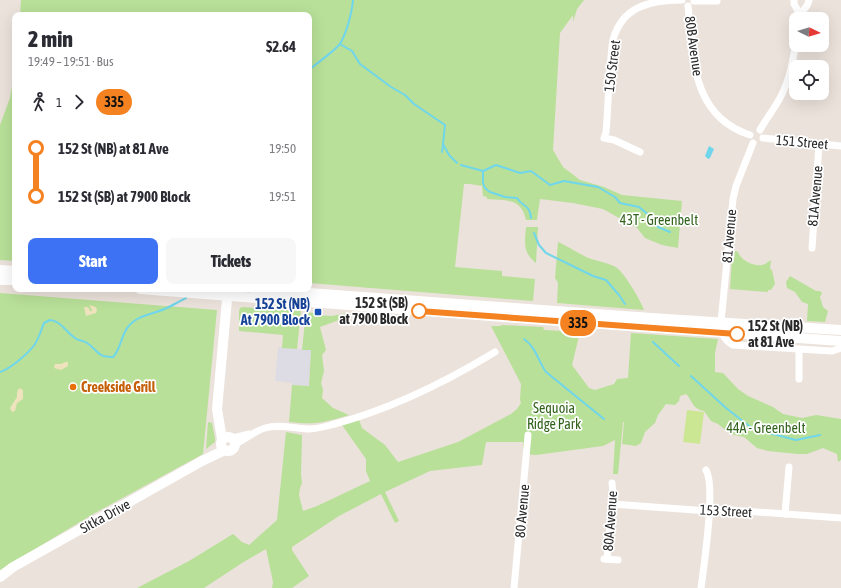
<!DOCTYPE html>
<html lang="en">
<head>
<meta charset="utf-8">
<style>
  body { margin:0; font-family:"Asap Condensed",sans-serif; background:#f7f7f7; color:#2b2b33; height:100vh; display:flex; flex-direction:column; font-size:15px; white-space:nowrap }
  * { box-sizing:border-box; margin:0 }
  p { font-size:13px; color:#7c7c81 }
  .icon { flex:none; width:22px; height:22px; fill:none; stroke:currentColor; stroke-width:2; stroke-linecap:round; stroke-linejoin:round }
  .map { position:relative; flex:1; overflow:hidden }
  .side { position:absolute; left:12px; top:12px; width:300px; height:280px; display:flex; flex-direction:column; background:#fff; border-radius:8px; box-shadow:0 4px 16px #0002 }
  .side>* { flex:none }
  .badge { padding:0 8px; border-radius:13px; font-size:14px; line-height:26px }
  .needle { width:26px; rotate:95deg }
  .tools { position:absolute; left:789px; top:12px; display:grid; gap:8px }
  .tools a { display:grid; place-items:center; width:40px; height:40px; border-radius:8px; background:#fff; box-shadow:0 4px 16px #0002; font-size:20px }
  .map>.badge { position:absolute; translate:-50% -50%; box-shadow:0 0 0 2px #fff }
  .legs { display:flex; align-items:center; gap:6px; height:44px; padding:0 16px; font-size:13px }
  .legs p { margin-inline-start:auto }
  .summary { display:flex; align-items:center; justify-content:space-between; height:68px; padding:0 16px }
  h1 { font-size:22px; font-weight:800; line-height:30px }
  .action { display:flex; gap:8px; margin-top:auto; padding:8px 16px }
  .action a { flex:1; height:46px; border-radius:8px; background:#3e72f4; color:#fff; font-size:16px; font-weight:800; line-height:46px; text-align:center }
  .action a+a { background:#f7f7f7; color:#2b2b33 }
  ul { padding:0 16px; list-style:none }
  li { display:flex; align-items:center; gap:14px; height:48px; font-size:15px }
  li i { display:grid; place-items:center; width:6px; height:100%; margin:0 5px; background:currentColor }
  li i::after { content:''; width:10px; height:10px; margin:-5px; border:3px solid; border-radius:50%; background:#fff }
  li p { margin-inline-start:auto }
  li:first-child i { background:linear-gradient(#0000 50%,currentColor 0) }
  li:last-child i { background:linear-gradient(currentColor 50%,#0000 0) }
  .map>svg:first-child { display:block }
  .industrial { fill:#dddbe3 }
  .green { fill:#b8e098 }
  .sand { fill:#efe3be }
  .pitch { fill:#cce794 }
  .water { fill:#70d6eb }
  .lines { fill:none; stroke-linecap:round; stroke-linejoin:round }
  .stream { stroke:#70d6eb; stroke-width:2 }
  .street { stroke:#fff; stroke-width:7 }
  .secondary { stroke:#fff; stroke-width:10 }
  .line-1-casing { stroke:#fff; stroke-width:9 }
  .line-1 { stroke:#f58220; stroke-width:6 }
  .stop-1-dot { fill:#fff; stroke:#f58220; stroke-width:2 }
  .transit-dot { fill:#1a4fb4; stroke:#fff; stroke-width:1.5 }
  .food-dot { fill:#e8710a; stroke:#fff; stroke-width:1.5 }
  .labels { text-anchor:middle; stroke-width:3.5; stroke-linejoin:round; paint-order:stroke }
  .street-label { font-size:14px; fill:#292929; stroke:#fff }
  .park-label { font-size:14px; fill:#32631c; stroke:#fff }
  .stop-label { font-size:14px; font-weight:bold; fill:#292929; stroke:#fff; text-anchor:end }
  .transit-label { font-size:14px; font-weight:bold; fill:#164399; stroke:#fff; text-anchor:end }
  .food-label { font-size:14px; font-weight:bold; fill:#c56008; stroke:#fff; text-anchor:start }
</style>
</head>
<body>
<div class="map">
<svg width="841" height="588" viewBox="0 0 841 588">
  <rect width="100%" height="100%" fill="#ebe2db"/>
  <path class="industrial" d="M278,347L311,350L309,386L292,385V383L275,381Z"/>
  <g class="green">
    <path d="M21,0H584L577,9L573,22V15L560,33L553,150L563,167L580,180L604,187L622,195L682,201L678,248L662,245L645,238L637,228L603,209L573,203L540,199L537,220H526C521,197 506,201 487,199V197L483,196L482,186L470,184H464L455,267L502,271V276L535,279L533,301L309,283V15H20Z"/>
    <path d="M15,69V261L0,260V125L10,98Z"/>
    <path d="M526,227H538L536,263C522,252 525,242 526,227Z"/>
    <path d="M558,242C568,246 582,256 591,259C598,261 612,264 617,268C625,274 641,301 644,310L557,303L558,283L555,278Z"/>
    <path d="M736,251L738,252C741,261 756,268 765,264C767,263 769,261 771,260L770,269L772,270L775,284L771,290H768V292L730,289L732,257L735,258L734,252Z"/>
    <path d="M790,276L816,291H820L822,293L820,297L823,307L828,311L825,322L807,321L808,304L802,302L795,292L787,288L786,282Z"/>
    <path d="M0,293L217,310L203,454L95,513L0,570Z"/>
    <path d="M243,307L301,311L297,349L282,348L283,335L239,331V311L240,308Z"/>
    <path d="M306,312L314,313L315,315L332,316L347,313L339,320L320,327L326,350L322,355L324,371L321,383L323,390L322,398L333,408L349,415C323,423 315,425 289,422L292,385L309,386L311,350H302Z"/>
    <path d="M502,325L543,327L544,330L580,332L572,365L589,388L595,390L614,384L617,379L628,378L631,333L718,339L715,353V372L723,373L738,389L748,396L773,407L783,414L802,418L816,415L841,419V460L838,462L837,454L823,448L807,454H797L768,451L757,448L744,437L730,434L718,424L711,421L704,411C691,408 693,401 686,394L680,396L679,401L675,405L666,404L658,415L655,423L645,432L641,443L636,446L622,444L624,422H623L618,474H613L615,440L603,446L536,455L523,454V442H486L482,465L430,471L385,492L399,521L395,523L381,494L339,516L292,547V550L309,576L292,588H272L273,582L266,549L242,563L204,588H137L189,561L233,534L242,542L249,545L277,520L286,432L302,435L301,474L302,483L300,488L299,495L303,511L317,506L370,481L366,471V459L342,425L359,420L362,428L385,445L398,462L458,442L511,414L517,409L521,403L520,400L521,384L491,326H500Z"/>
    <path d="M208,422L212,423L215,438V442L206,449Z"/>
  </g>
  <g class="sand">
    <path d="M89,305L96,307L97,310L96,313L86,316L84,307H88L91,312L92,310Z"/>
    <path d="M65,362H68V366L61,370L54,368L55,364H61Z"/>
    <path d="M19,388L23,390V399L17,403L15,411L12,412L10,408L17,397V392Z"/>
  </g>
  <path class="pitch" d="M687,410L704,412L700,444L683,442Z"/>
  <path class="water" d="M709,146L714,149L710,158L708,159L705,156Z"/>
  <g class="lines">
    <g class="stream">
      <path d="M340,44L352,51L360,64L391,87L405,95L414,104L445,125L443,144L449,155L457,163"/>
      <path d="M309,70C317,63 332,53 339,45C346,36 352,12 353,0"/>
      <path d="M442,152L443,145"/>
      <path d="M461,165L483,171V183L485,188L490,192L505,197L517,198C522,207 530,204 531,218"/>
      <path d="M483,171L496,165L520,173L531,171L550,185L564,181L598,187L615,197L620,203L639,207L650,216L658,227L670,232"/>
      <path d="M534,233L539,245L546,253L593,276L606,280L619,295L625,304"/>
      <path d="M524,339C536,347 538,361 546,372L604,419"/>
      <path d="M653,342L679,366"/>
      <path d="M0,372C10,369 29,353 35,344C39,338 41,330 44,323L50,320C61,321 66,332 75,338C78,341 83,340 87,343C97,349 97,358 113,357C121,349 121,335 128,327C137,315 154,314 167,308C173,305 180,301 186,298L187,296"/>
      <path d="M691,376L726,408L753,429L796,440L820,435"/>
    </g>
    <g class="street">
      <path d="M794,0V4L800,14"/>
      <path d="M694,1H717"/>
      <path d="M688,6C693,56 691,116 750,135"/>
      <path d="M799,19C801,8 808,9 809,0"/>
      <path d="M760,130C766,119 775,108 781,96C790,79 793,60 796,42"/>
      <path d="M763,138L841,146"/>
      <path d="M753,143L736,186L733,199L721,322C721,332 723,340 733,345L832,351L841,348"/>
      <path d="M640,152L614,140L604,138L606,132C608,112 608,91 610,71C611,61 611,50 613,40C622,6 651,0 682,0"/>
      <path d="M812,248L819,144"/>
      <path d="M799,379V349"/>
      <path d="M233,438L249,434"/>
      <path d="M236,444C245,439 255,431 265,428C279,424 293,428 307,429C315,429 324,427 331,425C389,410 444,383 495,352"/>
      <path d="M612,504L708,511L717,509L841,518"/>
      <path d="M785,514L789,467"/>
      <path d="M604,559L618,560"/>
      <path d="M607,559L613,493L612,483"/>
      <path d="M514,588L528,435"/>
      <path d="M701,588C704,565 716,487 706,470"/>
    </g>
    <g class="secondary">
      <path d="M0,270L15,271"/>
      <path d="M0,280H15"/>
      <path d="M140,289C374,308 607,325 841,341"/>
      <path d="M254,289L651,318L841,330"/>
      <circle cx="228" cy="444" r="7"/>
      <path d="M222,439L217,409L228,289"/>
      <path d="M0,577L13,567L202,461L225,450"/>
    </g>
  </g>
  <g class="lines">
    <defs>
      <path id="line-1" d="M419,311L737,334"/>
    </defs>
    <use href="#line-1" class="line-1-casing"/>
    <use href="#line-1" class="line-1"/>
  </g>
  <g class="stop-1-dot">
    <circle cx="419" cy="311" r="7"/>
    <circle cx="737" cy="334" r="7"/>
  </g>
  <rect class="transit-dot" x="314" y="308" width="8" height="8" rx="2"/>
  <circle class="food-dot" cx="73" cy="387" r="4"/>
  <g class="labels">
    <g class="street-label">
      <text transform="translate(694 46) rotate(82)" y="5">80B Avenue</text>
      <text transform="translate(612 66) rotate(-83)" y="5">150 Street</text>
      <text transform="translate(802 142) rotate(5)" y="5">151 Street</text>
      <text transform="translate(815 196) rotate(-85)" y="5">81A Avenue</text>
      <text transform="translate(729 236) rotate(-85)" y="5">81 Avenue</text>
      <text transform="translate(522 511) rotate(-85)" y="5">80 Avenue</text>
      <text transform="translate(726 511) rotate(3)" y="5">153 Street</text>
      <text transform="translate(105 516) rotate(-29)" y="5">Sitka Drive</text>
      <text transform="translate(610 521) rotate(-86)" y="5">80A Avenue</text>
    </g>
    <g class="park-label">
      <text x="659" y="225">43T - Greenbelt</text>
      <text x="554" y="413">Sequoia<tspan x="554" dy="16">Ridge Park</tspan></text>
      <text x="766" y="433">44A - Greenbelt</text>
    </g>
    <g class="stop-label">
      <text x="408" y="308">152 St (SB)<tspan x="408" dy="16">at 7900 Block</tspan></text>
      <text x="748" y="331" text-anchor="start">152 St (NB)<tspan x="748" dy="16">at 81 Ave</tspan></text>
    </g>
    <g class="transit-label">
      <text x="310" y="309">152 St (NB)<tspan x="310" dy="16">At 7900 Block</tspan></text>
    </g>
    <g class="food-label">
      <text x="81" y="392">Creekside Grill</text>
    </g>
  </g>
</svg>
<div class="tools">
<a><svg class="needle" viewBox="-14 -14 28 28"><path d="M0-13l5 13h-10z" fill="#e53935"/><path d="M0 13l5-13h-10z" fill="#7c7c81"/></svg></a>
<a><svg class="icon" aria-label="locate" viewBox="0 0 24 24"><circle cx="12" cy="12" r="6"/><path d="M12 2v4M12 18v4M2 12h4M18 12h4"/></svg></a>
</div>
<b class="badge" style="left:578px;top:323px;background:#f58220;color:#111">335</b>
<section class="side">
<div class="summary"><div><h1>2 min</h1><p>19:49 – 19:51 · Bus</p></div><b>$2.64</b></div>
<div class="legs"><svg class="icon" aria-label="walk" viewBox="0 0 24 24"><circle cx="13" cy="4" r="2"/><path d="M13 8l-2 6 4 7M11 14l-3 7M7 12l3-4h3l4 4"/></svg>1<svg class="icon" aria-label="forward" viewBox="0 0 24 24"><path d="M9 5l7 7-7 7"/></svg><b class="badge" style="background:#f58220;color:#111">335</b></div>
<ul>
<li><i style="color:#f58220"></i><b>152 St (NB) at 81 Ave</b><p>19:50</p></li>
<li><i style="color:#f58220"></i><b>152 St (SB) at 7900 Block</b><p>19:51</p></li>
</ul>
<div class="action"><a>Start</a><a>Tickets</a></div>
</section>
</div>
</body>
</html>
